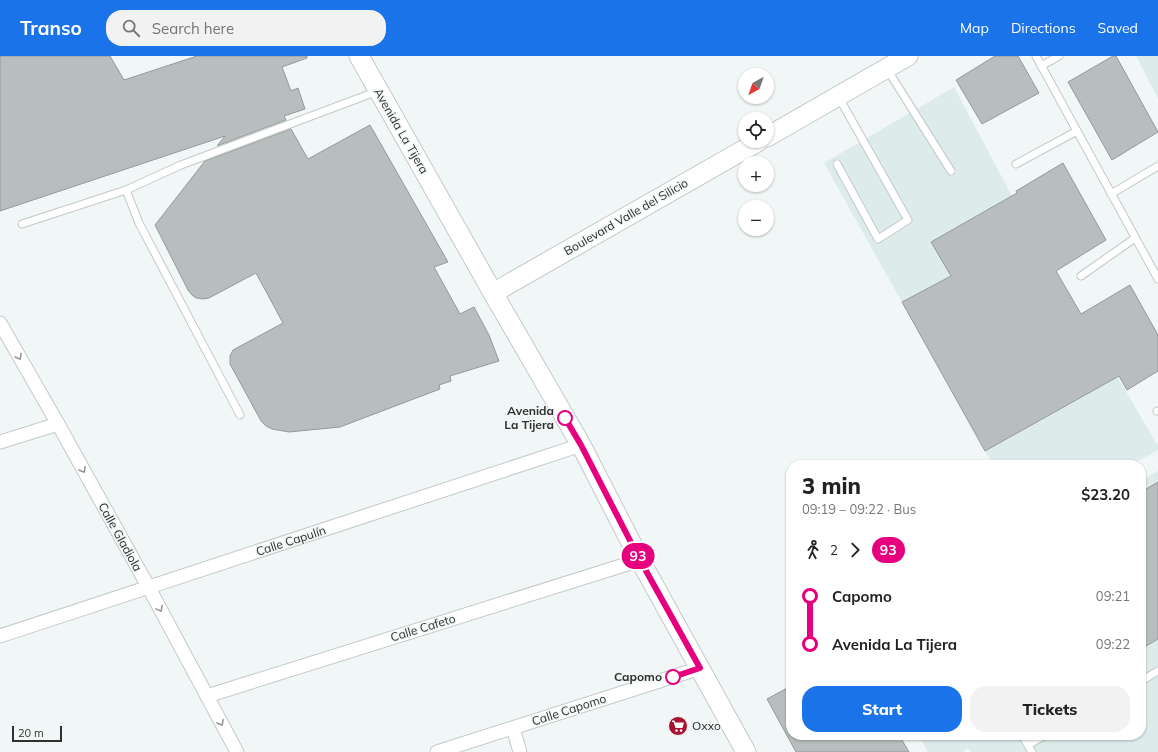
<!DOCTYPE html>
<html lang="en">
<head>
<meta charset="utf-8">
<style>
  body { margin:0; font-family:Mulish,sans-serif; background:#f2f2f2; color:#222; height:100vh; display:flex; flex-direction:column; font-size:15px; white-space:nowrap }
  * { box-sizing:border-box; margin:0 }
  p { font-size:13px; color:#767676 }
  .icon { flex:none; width:22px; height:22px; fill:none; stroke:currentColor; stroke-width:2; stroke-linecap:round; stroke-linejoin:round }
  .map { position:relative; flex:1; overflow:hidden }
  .details { position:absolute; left:786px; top:404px; width:360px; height:280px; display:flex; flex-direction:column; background:#fff; border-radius:16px; box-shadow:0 1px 3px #0004 }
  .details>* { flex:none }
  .badge { padding:0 8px; border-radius:13px; font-size:14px; line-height:26px }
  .needle { width:26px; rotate:220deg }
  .controls { position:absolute; left:738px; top:12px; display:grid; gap:8px }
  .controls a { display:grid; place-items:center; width:36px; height:36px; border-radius:50%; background:#fff; box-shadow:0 1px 3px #0004; font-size:20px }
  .scale { position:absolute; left:12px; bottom:10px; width:50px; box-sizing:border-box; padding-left:4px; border:2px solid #2f3131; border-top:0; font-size:11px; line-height:14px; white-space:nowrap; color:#2f3131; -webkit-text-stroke:3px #f1f7f6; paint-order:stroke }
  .map>.badge { position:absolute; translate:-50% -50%; box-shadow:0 0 0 2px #fff }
  .legs { display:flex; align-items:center; gap:6px; height:44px; padding:0 16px; font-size:13px }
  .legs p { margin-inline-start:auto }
  .headline { display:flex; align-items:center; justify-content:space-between; height:68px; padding:0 16px }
  h1 { font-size:22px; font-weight:800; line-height:30px }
  .cta { display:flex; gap:8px; margin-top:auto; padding:8px 16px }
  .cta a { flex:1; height:46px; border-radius:16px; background:#1a73e8; color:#fff; font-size:16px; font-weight:800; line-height:46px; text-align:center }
  .cta a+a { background:#f2f2f2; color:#222 }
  ul { padding:0 16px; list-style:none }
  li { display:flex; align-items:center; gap:14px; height:48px; font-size:15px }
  li i { display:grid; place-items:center; width:6px; height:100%; margin:0 5px; background:currentColor }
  li i::after { content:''; width:10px; height:10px; margin:-5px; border:3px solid; border-radius:50%; background:#fff }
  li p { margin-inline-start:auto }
  li:first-child i { background:linear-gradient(#0000 50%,currentColor 0) }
  li:last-child i { background:linear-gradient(currentColor 50%,#0000 0) }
  header { display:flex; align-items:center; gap:24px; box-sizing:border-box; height:56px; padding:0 20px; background:#1a73e8; color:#fff }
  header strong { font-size:19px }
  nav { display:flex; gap:22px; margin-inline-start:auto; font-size:14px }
  .search { width:280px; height:36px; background:#f2f2f2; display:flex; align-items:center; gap:10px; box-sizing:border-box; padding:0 14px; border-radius:16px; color:#767676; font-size:15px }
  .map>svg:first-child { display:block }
  .built { fill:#ddeceb }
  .building { fill:#b8bebe; stroke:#949a9a }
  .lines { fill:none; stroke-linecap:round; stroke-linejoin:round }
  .service-casing { stroke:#c3c9c9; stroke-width:9 }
  .minor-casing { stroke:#c3c9c9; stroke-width:15 }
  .secondary-casing { stroke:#c3c9c9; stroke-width:21 }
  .service { stroke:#fff; stroke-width:7 }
  .minor { stroke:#fff; stroke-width:13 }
  .secondary { stroke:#fff; stroke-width:19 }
  .oneway { stroke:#979898 }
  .line-1-casing { stroke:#fff; stroke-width:9 }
  .line-1 { stroke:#e6007e; stroke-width:6 }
  .stop-1-dot { fill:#fff; stroke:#e6007e; stroke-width:2 }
  .labels { text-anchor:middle; stroke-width:3; stroke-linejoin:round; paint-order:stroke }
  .street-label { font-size:12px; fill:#2f3131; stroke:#f1f7f6 }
  .stop-label { font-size:12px; font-weight:bold; fill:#2f3131; stroke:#f1f7f6; text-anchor:end }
  .poi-label { font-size:12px; fill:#2f3131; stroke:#f1f7f6; text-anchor:start }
</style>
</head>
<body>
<header>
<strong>Transo</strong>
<div class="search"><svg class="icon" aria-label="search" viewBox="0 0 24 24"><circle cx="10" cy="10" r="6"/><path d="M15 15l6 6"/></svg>Search here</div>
<nav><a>Map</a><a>Directions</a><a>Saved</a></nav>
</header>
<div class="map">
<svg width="1158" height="696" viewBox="0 0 1158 696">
  <rect width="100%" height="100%" fill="#f1f7f6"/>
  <g class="built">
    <path d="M1136,0H1158V43Z"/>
    <path d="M954,31L1012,140L1158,390V394L1131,409H993L824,107Z"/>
    <path d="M1158,415V696H971L968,692L963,696H928L918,679H1141V425Z"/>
  </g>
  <g class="building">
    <path d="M0,0H110L124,24L197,0H307V2L282,11L291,35L298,32L305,53L284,60L286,64L217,90L225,80L0,155Z"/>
    <path d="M995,0H1018L1039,37L982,68L956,24Z"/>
    <path d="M1113,0H1116L1158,76L1112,104L1068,26Z"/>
    <path d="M370,69L448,206L434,211L460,258L474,251L489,279L499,305L450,320L451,325L439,329L440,333L340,371L289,376L272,373L266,370L261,365L230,308V300L233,294L283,267L256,217L209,242L203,243L196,242L192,239L188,234L155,169L205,105L291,73L308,103Z"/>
    <path d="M1063,107L1106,184L1056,215L1081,258L1130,229L1158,279V315L1127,334L1119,320L985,395L902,246L951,220L931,186L1017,137L1016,135Z"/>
    <path d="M1158,426V583L1141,593V436Z"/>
    <path d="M791,630V679H899L909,696H796L767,643Z"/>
  </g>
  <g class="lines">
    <defs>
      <g id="service">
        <path d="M1036,0L1158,223"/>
        <path d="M1041,10L1059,0"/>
        <path d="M887,13L951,115"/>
        <path d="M837,108L878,183L908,164L838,40"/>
        <path d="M1016,108L1077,75"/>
        <path d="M1111,138L1158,110"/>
        <path d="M22,168L126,134"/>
        <path d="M1081,220L1135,182"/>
        <path d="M1157,355H1158"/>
        <path d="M240,359L139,167L126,134L181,109L378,35"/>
        <path d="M1141,625L1158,615"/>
        <path d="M1022,679L1032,696"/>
        <path d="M1028,689L1045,679"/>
      </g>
      <g id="minor">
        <path d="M0,267L58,368L149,532L237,696"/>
        <path d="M0,386L58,368"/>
        <path d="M0,580L581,389"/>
        <path d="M207,640L640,504"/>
        <path d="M513,672L520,696"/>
        <path d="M437,696L700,612"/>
      </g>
      <g id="secondary">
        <path d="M359,0L493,237L581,389L640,504L746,696"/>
        <path d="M767,81L908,0"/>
        <path d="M493,237L759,85"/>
      </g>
    </defs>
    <use href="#service" class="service-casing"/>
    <use href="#minor" class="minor-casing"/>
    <use href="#secondary" class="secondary-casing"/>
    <use href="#service" class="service"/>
    <use href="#minor" class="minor"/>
    <use href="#secondary" class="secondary"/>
  </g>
  <defs><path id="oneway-chevron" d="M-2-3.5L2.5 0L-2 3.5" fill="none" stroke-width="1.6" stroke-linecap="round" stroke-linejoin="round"/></defs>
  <g class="oneway">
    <use href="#oneway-chevron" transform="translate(19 301) rotate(60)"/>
    <use href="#oneway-chevron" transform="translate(83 414) rotate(61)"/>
    <use href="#oneway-chevron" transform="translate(160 553) rotate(62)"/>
    <use href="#oneway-chevron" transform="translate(221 667) rotate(61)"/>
  </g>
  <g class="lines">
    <defs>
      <path id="line-1" d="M565,362L581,389L640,504L700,612L673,621"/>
    </defs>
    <use href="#line-1" class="line-1-casing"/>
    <use href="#line-1" class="line-1"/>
  </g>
  <defs>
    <symbol id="supermarket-disc" viewBox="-11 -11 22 22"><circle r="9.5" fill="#a91231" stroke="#f1f7f6"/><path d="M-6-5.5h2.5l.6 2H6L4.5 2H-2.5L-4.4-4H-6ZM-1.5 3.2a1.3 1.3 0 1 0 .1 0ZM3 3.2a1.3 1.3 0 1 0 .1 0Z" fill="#fff"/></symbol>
  </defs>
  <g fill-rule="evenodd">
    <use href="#supermarket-disc" x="667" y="659" width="22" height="22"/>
  </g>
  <g class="stop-1-dot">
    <circle cx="565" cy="362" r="7"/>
    <circle cx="673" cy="621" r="7"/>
  </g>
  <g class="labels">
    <g class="street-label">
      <text transform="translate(401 75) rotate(60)" y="4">Avenida La Tijera</text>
      <text transform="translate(626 161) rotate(-30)" y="4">Boulevard Valle del Silicio</text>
      <text transform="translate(120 481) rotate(61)" y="4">Calle Gladiola</text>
      <text transform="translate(291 485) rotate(-18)" y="4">Calle Capulín</text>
      <text transform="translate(423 572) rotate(-17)" y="4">Calle Cafeto</text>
      <text transform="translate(569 654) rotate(-18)" y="4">Calle Capomo</text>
    </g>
    <g class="stop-label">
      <text x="554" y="359">Avenida<tspan x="554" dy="14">La Tijera</tspan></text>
      <text x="662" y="625">Capomo</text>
    </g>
    <g class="poi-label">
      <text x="692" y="674">Oxxo</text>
    </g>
  </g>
</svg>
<div class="controls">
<a><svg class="needle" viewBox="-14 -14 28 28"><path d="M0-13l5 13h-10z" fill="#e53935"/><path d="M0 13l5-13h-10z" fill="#767676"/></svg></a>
<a><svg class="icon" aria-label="locate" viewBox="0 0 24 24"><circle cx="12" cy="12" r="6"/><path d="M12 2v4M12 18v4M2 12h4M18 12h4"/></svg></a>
<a>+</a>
<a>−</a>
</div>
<div class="scale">20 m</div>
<b class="badge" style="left:638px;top:500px;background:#e6007e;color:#fff">93</b>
<section class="details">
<div class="headline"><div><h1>3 min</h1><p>09:19 – 09:22 · Bus</p></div><b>$23.20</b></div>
<div class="legs"><svg class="icon" aria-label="walk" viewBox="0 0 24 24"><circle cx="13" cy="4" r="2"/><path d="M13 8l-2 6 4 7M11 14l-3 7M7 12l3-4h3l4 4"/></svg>2<svg class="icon" aria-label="forward" viewBox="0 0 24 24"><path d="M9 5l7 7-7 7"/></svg><b class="badge" style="background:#e6007e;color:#fff">93</b></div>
<ul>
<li><i style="color:#e6007e"></i><b>Capomo</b><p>09:21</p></li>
<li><i style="color:#e6007e"></i><b>Avenida La Tijera</b><p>09:22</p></li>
</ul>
<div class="cta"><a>Start</a><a>Tickets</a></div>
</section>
</div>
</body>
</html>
